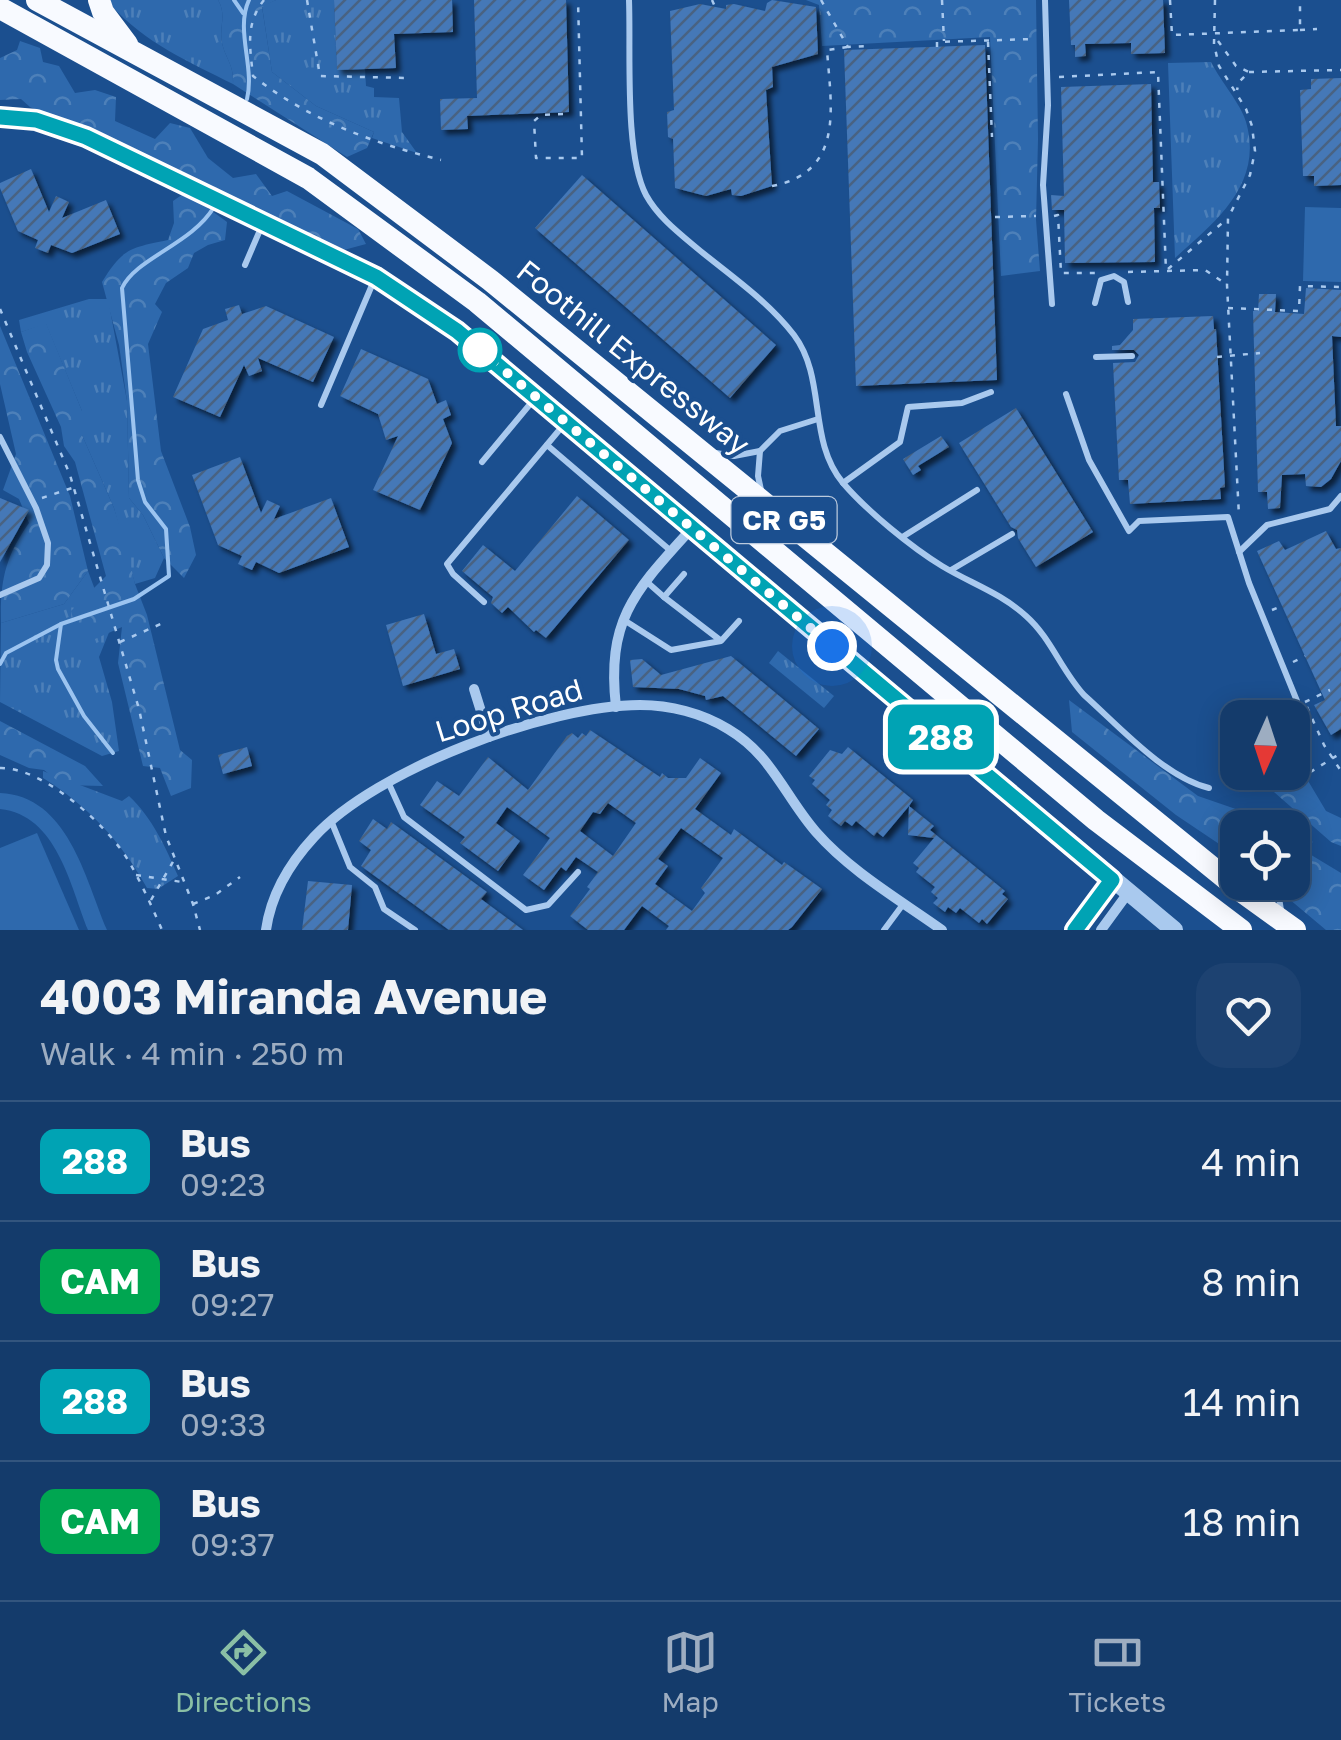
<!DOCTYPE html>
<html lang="en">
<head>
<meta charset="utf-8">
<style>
  body { margin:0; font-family:"Golos Text",sans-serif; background:#1d4271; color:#f1f3f6; height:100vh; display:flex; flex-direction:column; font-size:38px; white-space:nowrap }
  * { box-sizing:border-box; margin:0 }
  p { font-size:32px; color:#9dadc1 }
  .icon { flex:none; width:55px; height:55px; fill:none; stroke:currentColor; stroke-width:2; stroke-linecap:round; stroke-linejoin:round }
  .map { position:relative; height:930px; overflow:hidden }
  .drawer { display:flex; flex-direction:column; background:#143b6b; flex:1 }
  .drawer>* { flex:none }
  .badge { padding:0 20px; border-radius:15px; font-size:35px; line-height:65px }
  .needle { width:65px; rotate:183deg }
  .tools { position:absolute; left:1220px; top:700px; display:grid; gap:20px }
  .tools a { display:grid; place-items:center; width:90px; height:90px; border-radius:20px; background:#143b6b; box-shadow:0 5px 25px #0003,0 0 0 2px #33557e; font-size:50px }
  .you { position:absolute; width:50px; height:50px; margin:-25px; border:8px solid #fff; border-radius:50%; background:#1a73e8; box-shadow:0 0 0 15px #1a73e833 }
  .map>.badge { position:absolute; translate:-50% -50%; box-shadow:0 0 0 5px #fff }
  .round { display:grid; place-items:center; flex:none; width:105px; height:105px; border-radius:30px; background:#1d4271 }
  .overview { display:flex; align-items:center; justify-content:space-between; height:170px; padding:0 40px }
  h1 { font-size:48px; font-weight:700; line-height:75px }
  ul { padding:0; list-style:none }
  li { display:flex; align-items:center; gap:30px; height:120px; padding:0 40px; border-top:2px solid #33557e }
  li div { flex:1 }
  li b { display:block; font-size:38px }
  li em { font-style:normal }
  li .badge { min-width:110px; font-weight:700; text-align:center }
  .dock { display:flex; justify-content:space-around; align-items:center; height:140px; border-top:2px solid #33557e; background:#143b6b; font-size:28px; color:#9dadc1 }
  .dock a { display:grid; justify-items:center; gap:5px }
  .dock .on { color:#8abfa5 }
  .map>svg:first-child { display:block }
  .grass { fill:url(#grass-tufts) }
  .forest { fill:url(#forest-crowns) }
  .pitch { fill:#2e69ad }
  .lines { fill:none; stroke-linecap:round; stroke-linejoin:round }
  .stream { stroke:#9cc4f0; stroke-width:4 }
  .building { fill:url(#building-hatch); fill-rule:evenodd; filter:url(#shadow) }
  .path { stroke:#a9c9ee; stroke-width:2.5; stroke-dasharray:5 8; stroke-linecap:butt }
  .service { stroke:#a9c9ee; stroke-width:6 }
  .minor { stroke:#a9c9ee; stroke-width:10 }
  .tertiary { stroke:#a9c9ee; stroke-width:18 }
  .trunk { stroke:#f8faff; stroke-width:22 }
  .line-casing { stroke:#fff; stroke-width:22 }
  .line { stroke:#00a3b4; stroke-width:15 }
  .walk { stroke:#fff; stroke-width:10; stroke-dasharray:0 18 }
  .stop-dot { fill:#fff; stroke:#00a3b4; stroke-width:5 }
  .labels { text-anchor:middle; stroke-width:8; stroke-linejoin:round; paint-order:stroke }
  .shield { fill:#1b4f8f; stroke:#bbcadd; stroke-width:2.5 }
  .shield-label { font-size:28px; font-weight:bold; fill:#fff }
  .street-label { font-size:30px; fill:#fff; stroke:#1b4f8f }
</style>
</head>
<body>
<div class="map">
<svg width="1341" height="930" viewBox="0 0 1341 930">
  <defs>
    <pattern id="grass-tufts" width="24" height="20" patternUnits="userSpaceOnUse" patternTransform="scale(2.5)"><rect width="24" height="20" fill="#2e69ad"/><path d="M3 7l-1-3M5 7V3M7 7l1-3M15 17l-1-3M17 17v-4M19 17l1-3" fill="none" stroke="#4d80b9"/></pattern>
    <pattern id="forest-crowns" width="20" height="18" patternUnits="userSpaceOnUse" patternTransform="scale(2.5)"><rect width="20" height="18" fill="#2e69ad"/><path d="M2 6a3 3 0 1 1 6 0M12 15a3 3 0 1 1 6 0" fill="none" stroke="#4d80b9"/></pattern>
    <pattern id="building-hatch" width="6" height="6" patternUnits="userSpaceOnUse" patternTransform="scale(2.5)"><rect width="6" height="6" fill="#4478b7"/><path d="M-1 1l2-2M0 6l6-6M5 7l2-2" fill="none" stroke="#486282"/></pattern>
    <filter id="shadow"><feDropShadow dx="4.5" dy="4.5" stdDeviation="2.5" flood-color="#0009"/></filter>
  </defs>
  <rect width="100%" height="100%" fill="#1b4f8f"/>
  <g class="grass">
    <path d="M111,0H218C227,15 219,26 222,43C226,60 234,64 233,84C189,62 145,43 111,5Z"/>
    <path d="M276,0H334L337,69H365L366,86L374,88V97L399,98L402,132L417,153L372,138L374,132L316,106L272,72L262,6Z"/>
    <path d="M1211,62C1221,82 1241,104 1246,122C1264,184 1215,222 1175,258L1168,63Z"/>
    <path d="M89,299H108L127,401L129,498L143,515L164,558L155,578L135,584L114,508L82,435V411L46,324L21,332L19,320Z"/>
    <path d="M88,571L110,630L99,657L112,702L119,751L102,756L0,702L1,623L64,604Z"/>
    <path d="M778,651L834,696L824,708L769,663Z"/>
    <path d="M43,771L122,801L129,796C153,819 165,846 178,876L158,889L147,888C121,841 88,806 43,778Z"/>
  </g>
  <g class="forest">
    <path d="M218,0H276L262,7L272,72L316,106L374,132L367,148L347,157L233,84C234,64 226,60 222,43C219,26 227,15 218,0Z"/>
    <path d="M806,0H1036L1038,139L1036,220L1040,271L1001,276L990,37L822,46L819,5Z"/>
    <path d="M20,41L40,48L43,62L59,66L75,93L95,90L116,97L115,121L155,139L170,123L190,128L208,158L233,178L256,174L272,196L287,191L358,229L366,244L340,251L30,107L21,99L0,100V58L17,50Z"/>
    <path d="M186,192L227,222L225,240L208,245L194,253L188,268L166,283L155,304L162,312L148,344L161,451L190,527L196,555L184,578L164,558L143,515L129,498L127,401L119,345L102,282C123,248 130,248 168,240L174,223L173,201Z"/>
    <path d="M46,323L82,411V435L114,508L126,546L135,584L147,615L180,750L192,760L191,788L171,796L160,768L143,766L118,663L122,627L86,643L78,637L71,611L106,576L75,462L64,446L61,427L27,352L21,332Z"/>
    <path d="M0,326L70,496L88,571L64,604L1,623C0,581 5,557 29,523L19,499L3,490L16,454L0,384Z"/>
    <path d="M1069,700L1198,796L1256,816L1271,827L1238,828L1237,856L1176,815L1072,732Z"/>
    <path d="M0,721L85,766L103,786L63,785L44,770L29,768L0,755Z"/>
    <path d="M1301,769L1326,811L1341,818V846L1331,842L1266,785Z"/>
    <path d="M1293,844L1341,873V930H1326L1270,883L1292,882Z"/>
  </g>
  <g class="pitch">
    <path d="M1305,207L1341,208V282L1303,281Z"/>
    <path d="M0,793C68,796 85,878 107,930H88C70,885 57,815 0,809Z"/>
    <path d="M37,833L79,930H0V848Z"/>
  </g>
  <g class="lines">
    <g class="stream">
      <path d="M234,0L243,13"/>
      <path d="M247,99C255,67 235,30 249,0"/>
      <path d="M61,624L56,660L58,669L84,716L113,753"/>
      <path d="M0,664L6,653L61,624L134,599L169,576L166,529L145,502L138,480L122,288C136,258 192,244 214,207"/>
    </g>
  </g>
  <g class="building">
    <path d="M334,0H452L453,32L394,34L396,68L337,70Z"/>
    <path d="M474,0H566L569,112L467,116L468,129L441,130L440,99L477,98Z"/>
    <path d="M772,0L816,7L818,54L772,67L773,87L766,90L772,186L741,196L732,195L731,189L706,196L675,188L673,139L668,137L667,112L674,110L670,11L700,4L726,9V5L734,4L765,11L767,3Z"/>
    <path d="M1069,0H1163L1165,53L1131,54V43L1085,44L1086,56L1075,57V45H1071Z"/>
    <path d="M985,45L997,380L856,386L844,50Z"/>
    <path d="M1341,78V185L1314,186V176H1303L1300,90L1311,89V79Z"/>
    <path d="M1151,84L1153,182H1159L1160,208H1154L1155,262L1065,263L1064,210H1052L1051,195L1064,196L1061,87Z"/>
    <path d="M31,169L49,212L56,196L69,202L62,218L106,200L120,234L72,253L51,245L48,253L35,248L38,240L18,231L0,188V183Z"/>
    <path d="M582,175L776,345L730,398L535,228Z"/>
    <path d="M1306,288L1341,290V337L1332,336L1336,426H1341V461L1331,479L1321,487L1306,486L1305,474L1282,475L1280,508L1268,509L1267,492H1258L1253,311H1258L1259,294H1276L1275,312L1304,314Z"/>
    <path d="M239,305L242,314L266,306L334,337L313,382L258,358L262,371L249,376L244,365L220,417L173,397L203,329L228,320L225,309Z"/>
    <path d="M1213,316L1214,329H1216L1225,487L1220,488L1221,499L1130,504L1128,480H1119L1113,363L1135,362L1139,355L1134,350H1112V346L1120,345L1133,330V319Z"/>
    <path d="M361,349L428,379L437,404L446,400L451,415L443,419L452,443L420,510L373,490L398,436L386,440L378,414L340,396Z"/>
    <path d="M1016,408L1093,532L1036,567L1018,538L1017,530L1011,527L959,443Z"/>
    <path d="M941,436L949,447L918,466L921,470L913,475L903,459Z"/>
    <path d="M240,457L261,513L267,500L280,506L274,519L331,498L349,547L279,573L256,562L252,570L238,564L242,556L218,545L192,475Z"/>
    <path d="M577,496L629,540L546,638L536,630L534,632L508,607L502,613L491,603L493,597L462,571L483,545L515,571Z"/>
    <path d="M0,498L29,510L0,562Z"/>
    <path d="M1326,531L1336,549L1341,548V729L1331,735L1314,705L1325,700L1257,551L1279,541L1285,550Z"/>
    <path d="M424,614L436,654L454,649L460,669L403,686L386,625Z"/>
    <path d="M731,656L819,729L796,756L723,696L706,700L705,696L679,689L633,687L630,660L642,659L661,675Z"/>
    <path d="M590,730L660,777L662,773L668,778H686L700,758L721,773L695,809L731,835L734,829L782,865L784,862L822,889L792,927L788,930H666L669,926L642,906L624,930H588L570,916L590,889L587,887L598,872L576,857L566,871L561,867L544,890L523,875L550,838L507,807L496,823L520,841L498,871L460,843L465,837L420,805L437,781L459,796L488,757L528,790L567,736L572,733L578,738L582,733L586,736ZM608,803L636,823L613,856L580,831L593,812L600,814ZM681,828L723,858L701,888L705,893L692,911L655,884L668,866L658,859Z"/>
    <path d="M247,747L252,766L223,774L218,755Z"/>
    <path d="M848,747L913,800L909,806L934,826L930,830L1005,891L1002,894L1008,899L987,924L982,919L979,923L960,908L956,913L948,907L945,912L933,903L938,898L931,892L935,887L916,872L919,868L913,863L934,838L908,835L909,806L883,837L877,832L874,836L856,821L852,826L845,821L841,826L828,816L832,810L826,805L830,800L812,784L815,780L809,776L830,750L842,754Z"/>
    <path d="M373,819L387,829L391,822L487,892L481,899L523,930H449L361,866L371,850L359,841Z"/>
    <path d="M308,881L352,885L348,930H302Z"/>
  </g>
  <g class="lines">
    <g class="path">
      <path d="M264,0C245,24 250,47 253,76C309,120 373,143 441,160"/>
      <path d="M307,0L320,76L408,78"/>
      <path d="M712,0L715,7"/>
      <path d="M821,0L848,47L867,46"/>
      <path d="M942,0L944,41"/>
      <path d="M1170,0L1172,35L1300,30V0"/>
      <path d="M1215,0L1214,44L1219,66L1246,109L1252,126L1255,151L1250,175L1228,218L1227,285L1239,516"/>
      <path d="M1300,30L1317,29"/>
      <path d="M1218,41L1236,66L1249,72L1239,82L1237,90"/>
      <path d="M988,42L992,137"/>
      <path d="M937,47V42L1035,39"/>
      <path d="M1249,72L1341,70"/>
      <path d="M1059,77L1158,72L1166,271"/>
      <path d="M563,114L541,115L534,121L536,158H582L578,0"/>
      <path d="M772,186C845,172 831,107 827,50L848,47"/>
      <path d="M1054,216L1058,215L1061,273H1095"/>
      <path d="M995,217L1036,216"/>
      <path d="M1168,269L1227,219"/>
      <path d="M1128,272L1205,270L1226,284"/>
      <path d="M1228,308L1299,311L1300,286L1341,287"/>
      <path d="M0,309L70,475L139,709L166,836L193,904L200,930"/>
      <path d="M1217,357L1260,353"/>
      <path d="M42,498L72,488"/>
      <path d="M1272,610L1284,605"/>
      <path d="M120,642L163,623"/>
      <path d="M1293,662L1305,656"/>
      <path d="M1305,702L1330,690"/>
      <path d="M1307,707L1324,745L1341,771"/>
      <path d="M0,768C43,767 107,825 128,860C141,882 152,907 162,930"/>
      <path d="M1288,786L1341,753"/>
      <path d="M136,875L182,882"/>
      <path d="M151,900L174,860"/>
      <path d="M193,904L215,895L240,877"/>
    </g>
    <g class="service">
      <path d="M629,0C631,51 624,153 646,195C658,217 679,233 698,249C731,276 768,301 794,335C827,379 807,440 843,483C867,511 911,547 942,566C970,583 1001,593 1026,616C1051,638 1061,670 1084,695C1119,726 1164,777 1209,788"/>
      <path d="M1045,0L1048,105L1043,185L1052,304"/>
      <path d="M245,265L263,223"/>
      <path d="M1095,303L1101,280L1114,276L1124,282L1128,302"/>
      <path d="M1096,357L1132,356"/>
      <path d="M1066,394L1089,460L1129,531L1139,521L1228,517L1249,583L1297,701L1298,711"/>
      <path d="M321,405L375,278"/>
      <path d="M0,437L36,508L48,543L47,565L39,578L0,595"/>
      <path d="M547,445L671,551"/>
      <path d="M760,451L758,476L761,490"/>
      <path d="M716,453L734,456L760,451L780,431L818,419"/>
      <path d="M482,462L536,397"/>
      <path d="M843,483L900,442L908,407L962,403L991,392"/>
      <path d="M904,536L977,490"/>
      <path d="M1239,552L1267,525L1330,509L1341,496"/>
      <path d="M951,570L1012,534"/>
      <path d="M647,582L664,597L684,574"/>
      <path d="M664,597L720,640"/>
      <path d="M484,602L453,574L447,564L566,422"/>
      <path d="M624,620L671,650L721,641L739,621"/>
      <path d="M389,784L404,817L526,910L548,905L578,872"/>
      <path d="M332,823L350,867L375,887L384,909L415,930"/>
      <path d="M1292,864L1309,842"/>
      <path d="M1280,882L1277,886L1281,910"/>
      <path d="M1249,890L1277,886"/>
      <path d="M884,930L904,903"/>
    </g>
    <g class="minor">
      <path d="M474,689L489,737"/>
      <path d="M616,707C606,618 636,590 692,528"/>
      <path d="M266,930C271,894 289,864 314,837C376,769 549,705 640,705C670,705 702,713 728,729C772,755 784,795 816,832C850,871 900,900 942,930"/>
      <path d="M1075,930L1112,880"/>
      <path d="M1101,930L1128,893"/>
    </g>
    <path class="tertiary" d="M0,117L36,120L86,137L376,277L457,331L1174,930"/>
    <g class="trunk">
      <path d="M37,0L322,154L490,280L1241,891L1295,930"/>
      <path d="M99,0L103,12L127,44"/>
      <path d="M0,8L308,178L477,302L1096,820L1241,930"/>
    </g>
  </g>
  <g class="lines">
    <defs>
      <path id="line" d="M0,117L36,120L86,137L376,277L457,331L1112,880L1075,930"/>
    </defs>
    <use href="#line" class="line-casing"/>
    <use href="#line" class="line"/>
    <path class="walk" d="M480,350L832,646"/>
  </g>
  <circle class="stop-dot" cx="480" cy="350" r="20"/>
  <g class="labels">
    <rect class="shield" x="731.5" y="497" width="105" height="46" rx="8"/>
    <g class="shield-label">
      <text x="784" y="530">CR G5</text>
    </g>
    <g class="street-label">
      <text transform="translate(633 358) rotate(39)" y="10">Foothill Expressway</text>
      <text transform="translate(509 711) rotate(-17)" y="10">Loop Road</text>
    </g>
  </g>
</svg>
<div class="tools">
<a><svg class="needle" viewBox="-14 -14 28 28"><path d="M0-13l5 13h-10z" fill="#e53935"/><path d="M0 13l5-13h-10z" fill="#9dadc1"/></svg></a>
<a><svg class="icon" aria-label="locate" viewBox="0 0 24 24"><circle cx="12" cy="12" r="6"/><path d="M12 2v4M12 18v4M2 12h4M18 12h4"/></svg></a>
</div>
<div class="you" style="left:832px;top:646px"></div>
<b class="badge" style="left:941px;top:737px;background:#00a3b4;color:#fff">288</b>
</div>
<section class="drawer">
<div class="overview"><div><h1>4003 Miranda Avenue</h1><p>Walk · 4 min · 250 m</p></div><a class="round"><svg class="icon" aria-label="heart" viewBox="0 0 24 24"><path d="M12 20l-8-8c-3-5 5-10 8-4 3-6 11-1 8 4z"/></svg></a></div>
<ul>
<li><span class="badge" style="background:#00a3b4;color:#fff">288</span><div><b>Bus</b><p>09:23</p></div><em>4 min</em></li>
<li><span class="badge" style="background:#00a651;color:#fff">CAM</span><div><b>Bus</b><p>09:27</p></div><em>8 min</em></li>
<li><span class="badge" style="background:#00a3b4;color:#fff">288</span><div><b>Bus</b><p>09:33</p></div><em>14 min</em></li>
<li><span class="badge" style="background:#00a651;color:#fff">CAM</span><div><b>Bus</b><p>09:37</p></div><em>18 min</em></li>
</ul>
</section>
<nav class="dock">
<a class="on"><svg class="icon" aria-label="directions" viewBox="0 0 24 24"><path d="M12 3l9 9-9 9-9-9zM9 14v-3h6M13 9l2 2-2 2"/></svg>Directions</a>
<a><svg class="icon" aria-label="map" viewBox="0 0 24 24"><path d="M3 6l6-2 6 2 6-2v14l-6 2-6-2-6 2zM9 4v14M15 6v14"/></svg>Map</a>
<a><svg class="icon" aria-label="tickets" viewBox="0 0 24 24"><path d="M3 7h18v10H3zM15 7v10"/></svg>Tickets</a>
</nav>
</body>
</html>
